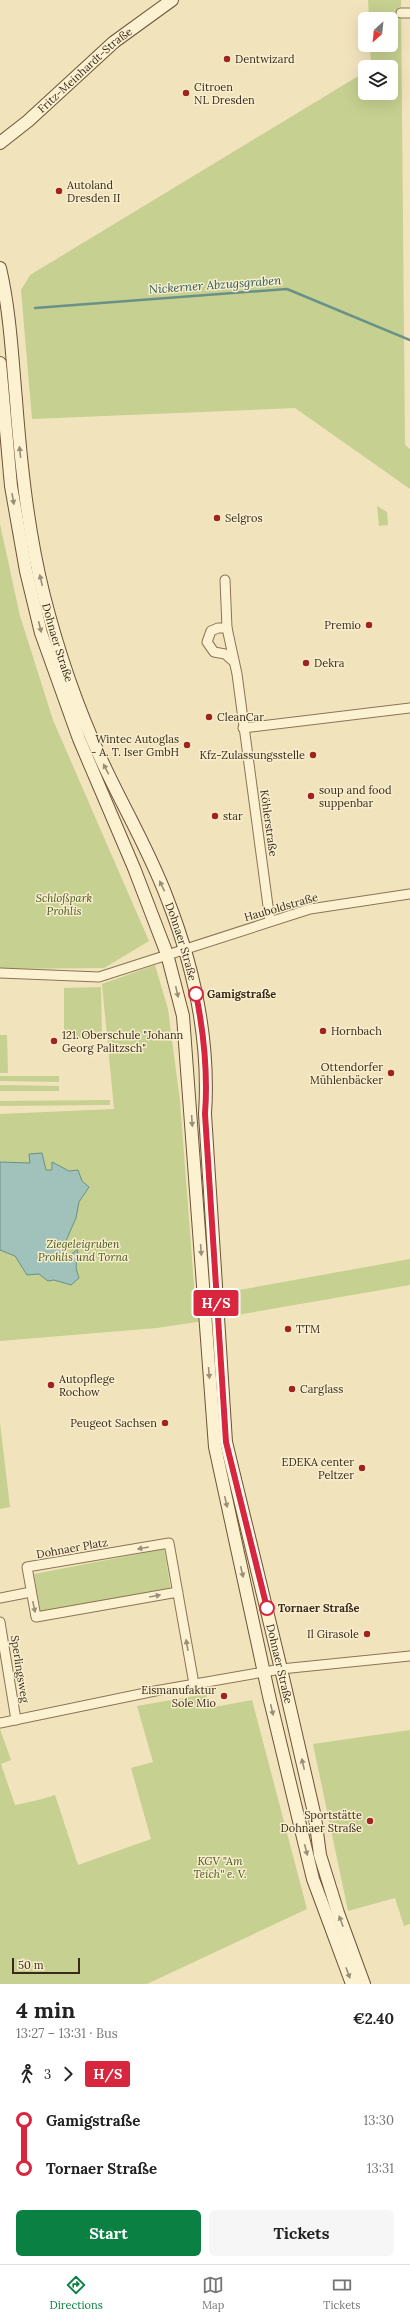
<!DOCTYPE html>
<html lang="en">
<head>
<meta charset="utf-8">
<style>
  body { margin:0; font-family:Lora,serif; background:#f6f6f6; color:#222; height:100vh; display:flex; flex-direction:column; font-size:15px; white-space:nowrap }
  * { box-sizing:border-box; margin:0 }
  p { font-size:13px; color:#767676 }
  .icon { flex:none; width:22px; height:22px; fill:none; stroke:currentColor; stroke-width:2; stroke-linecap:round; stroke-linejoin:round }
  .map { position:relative; height:1984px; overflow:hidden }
  .sheet { display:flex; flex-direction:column; background:#fff; flex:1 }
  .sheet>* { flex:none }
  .badge { padding:0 8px; border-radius:3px; font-size:14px; line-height:26px }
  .needle { width:26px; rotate:207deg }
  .buttons { position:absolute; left:358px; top:12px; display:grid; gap:8px }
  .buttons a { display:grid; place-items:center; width:40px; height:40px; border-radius:6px; background:#fff; box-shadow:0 4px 16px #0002; font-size:20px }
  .scale { position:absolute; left:12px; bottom:10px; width:68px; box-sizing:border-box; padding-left:4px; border:2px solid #392a1b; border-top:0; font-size:11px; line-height:14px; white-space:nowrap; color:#392a1b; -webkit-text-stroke:3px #f8eecd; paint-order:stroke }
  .map>.badge { position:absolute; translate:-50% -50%; box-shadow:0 0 0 2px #fff }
  .legs { display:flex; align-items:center; gap:6px; height:44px; padding:0 16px; font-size:13px }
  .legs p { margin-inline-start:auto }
  .headline { display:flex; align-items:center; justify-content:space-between; height:68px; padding:0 16px }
  h1 { font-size:22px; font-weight:700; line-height:30px }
  .action { display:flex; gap:8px; margin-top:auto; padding:8px 16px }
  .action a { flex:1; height:46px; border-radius:6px; background:#0b8043; color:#fff; font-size:16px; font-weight:700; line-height:46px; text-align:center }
  .action a+a { background:#f6f6f6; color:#222 }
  ul { padding:0 16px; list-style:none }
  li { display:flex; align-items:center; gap:14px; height:48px; font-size:15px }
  li i { display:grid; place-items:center; width:6px; height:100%; margin:0 5px; background:currentColor }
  li i::after { content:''; width:10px; height:10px; margin:-5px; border:3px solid; border-radius:50%; background:#fff }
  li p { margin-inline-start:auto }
  li:first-child i { background:linear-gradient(#0000 50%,currentColor 0) }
  li:last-child i { background:linear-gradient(currentColor 50%,#0000 0) }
  .tab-bar { display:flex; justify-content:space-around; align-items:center; height:56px; border-top:1px solid #e0e0e0; background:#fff; font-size:11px; color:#767676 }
  .tab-bar a { display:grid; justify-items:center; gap:2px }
  .tab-bar .selected { color:#0b8043 }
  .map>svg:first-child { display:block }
  .green { fill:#c6d090 }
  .water { fill:#a1c2ba; stroke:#689188 }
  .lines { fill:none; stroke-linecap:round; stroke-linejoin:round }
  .stream { stroke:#689188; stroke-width:2.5 }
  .street-casing { stroke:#8b7455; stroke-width:11 }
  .secondary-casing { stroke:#6c5438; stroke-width:14 }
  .street { stroke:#fcf1d1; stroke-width:9 }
  .secondary { stroke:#fcf1d1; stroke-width:12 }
  .oneway { fill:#9a8e76 }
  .line-1-casing { stroke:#fff; stroke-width:9 }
  .line-1 { stroke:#d7263d; stroke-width:6 }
  .poi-dot { fill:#9f241f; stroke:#f8eecd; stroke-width:1.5 }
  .stop-1-dot { fill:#fff; stroke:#d7263d; stroke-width:2 }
  .labels { text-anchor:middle; stroke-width:3; stroke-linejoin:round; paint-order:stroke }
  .poi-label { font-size:11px; fill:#392a1b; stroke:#f8eecd; text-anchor:start }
  .street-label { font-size:11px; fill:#392a1b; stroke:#f8eecd }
  .park-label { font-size:11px; font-style:italic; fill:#47571f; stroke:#f8eecd }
  .stop-label { font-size:11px; font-weight:bold; fill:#392a1b; stroke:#f8eecd; text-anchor:start }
  .water-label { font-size:12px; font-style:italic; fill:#285a59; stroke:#f8eecd }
</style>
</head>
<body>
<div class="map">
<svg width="410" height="1984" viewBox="0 0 410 1984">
  <rect width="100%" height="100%" fill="#f1e4bd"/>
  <g class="green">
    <path d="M368,0H401L405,445L410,449V489L295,408L32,419L21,290L30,275L365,72V93H391V67H371L370,45H391V19H369Z"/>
    <path d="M377,506L387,512L388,525L379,526Z"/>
    <path d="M0,524L20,616L53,720L149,941L104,968L0,969Z"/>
    <path d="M155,965L168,1009L180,1101L195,1298L410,1259V1285L197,1322L157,1328L0,1341V1114L114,1109L102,984Z"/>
    <path d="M101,987L102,1038H64V988Z"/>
    <path d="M0,1035H7L8,1073H0Z"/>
    <path d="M0,1076H59V1082L0,1081Z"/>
    <path d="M0,1085L59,1086V1091H0Z"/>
    <path d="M110,1100V1105L0,1106V1101Z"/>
    <path d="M0,1423L10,1507L0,1509Z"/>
    <path d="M164,1549L171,1590L41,1614L34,1574Z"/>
    <path d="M206,1694L209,1708L252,1700L307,1909L147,1984H0V1729L11,1760L1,1764L15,1805C29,1802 41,1800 55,1795L78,1865L151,1839L131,1768L153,1762L137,1706Z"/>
    <path d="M410,1730V1924L404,1926L395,1898L348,1911L313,1744Z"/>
  </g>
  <path class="water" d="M42,1153L46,1170H52V1162L69,1171L78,1170L82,1181L89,1187L79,1202L76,1218L65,1243L69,1246L61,1257H68L78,1249L76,1268L79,1278L71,1285L54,1280L48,1281L39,1274L27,1275L15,1256L0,1250V1162L30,1163L29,1154Z"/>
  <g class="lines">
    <path class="stream" d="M35,308L287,289L410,340"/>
    <defs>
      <g id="street">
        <path d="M401,13H410"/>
        <path d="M225,580L227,628L237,674L270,921"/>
        <path d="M227,628H218L211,631L207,642L214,652L225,654L234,662"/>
        <path d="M243,728L410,708"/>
        <path d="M0,973L99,977L310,909L410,894"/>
        <path d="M178,1592L36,1617L27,1567L169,1543L194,1684"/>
        <path d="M0,1598L31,1592"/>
        <path d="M0,1622L16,1720"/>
        <path d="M0,1723L155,1691L281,1669L410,1656"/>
      </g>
      <g id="secondary">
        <path id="s1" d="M0,143L28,121L114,42L172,0"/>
        <path id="s2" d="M0,268C10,311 12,356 16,400C21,466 28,532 44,596C58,651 77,707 101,759C122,805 149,850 167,898C194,967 210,1040 205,1114L226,1442L281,1669L315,1817L320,1855L338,1913L364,1984"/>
        <path d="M0,363L11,486L26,571L41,633L79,739L134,868L167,954L183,1016L215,1447L269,1696L313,1879L352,1984"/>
      </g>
    </defs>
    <use href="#street" class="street-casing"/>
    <use href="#secondary" class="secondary-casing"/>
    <use href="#street" class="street"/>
    <use href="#secondary" class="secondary"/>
  </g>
  <defs><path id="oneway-solid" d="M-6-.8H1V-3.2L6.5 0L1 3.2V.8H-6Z"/></defs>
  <g class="oneway">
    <use href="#oneway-solid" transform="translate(20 452) rotate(-96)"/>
    <use href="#oneway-solid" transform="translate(13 499) rotate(80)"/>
    <use href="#oneway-solid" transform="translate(41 580) rotate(-103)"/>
    <use href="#oneway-solid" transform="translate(40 627) rotate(76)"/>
    <use href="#oneway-solid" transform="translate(106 769) rotate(-117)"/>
    <use href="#oneway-solid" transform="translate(162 886) rotate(-115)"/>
    <use href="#oneway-solid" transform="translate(177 992) rotate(77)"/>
    <use href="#oneway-solid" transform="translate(192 1121) rotate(86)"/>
    <use href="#oneway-solid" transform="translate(201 1250) rotate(86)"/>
    <use href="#oneway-solid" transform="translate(209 1373) rotate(85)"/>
    <use href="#oneway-solid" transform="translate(226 1502) rotate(77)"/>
    <use href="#oneway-solid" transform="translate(143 1548) rotate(170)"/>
    <use href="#oneway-solid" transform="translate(242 1572) rotate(77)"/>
    <use href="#oneway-solid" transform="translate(155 1596) rotate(-10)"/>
    <use href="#oneway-solid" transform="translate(34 1607) rotate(78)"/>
    <use href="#oneway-solid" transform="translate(187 1645) rotate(-100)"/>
    <use href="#oneway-solid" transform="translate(272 1710) rotate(77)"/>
    <use href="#oneway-solid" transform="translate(303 1764) rotate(-103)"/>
    <use href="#oneway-solid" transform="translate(306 1850) rotate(76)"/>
    <use href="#oneway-solid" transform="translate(341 1921) rotate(-110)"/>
    <use href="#oneway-solid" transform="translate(348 1973) rotate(70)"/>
  </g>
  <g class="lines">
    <defs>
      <path id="line-1" d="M196,994C204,1034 208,1074 205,1114L226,1442L267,1608"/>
    </defs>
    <use href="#line-1" class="line-1-casing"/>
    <use href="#line-1" class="line-1"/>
  </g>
  <g class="poi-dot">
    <circle cx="227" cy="59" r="4"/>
    <circle cx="186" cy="93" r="4"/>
    <circle cx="59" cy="191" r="4"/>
    <circle cx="217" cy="518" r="4"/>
    <circle cx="369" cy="625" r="4"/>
    <circle cx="306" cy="663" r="4"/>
    <circle cx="209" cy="717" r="4"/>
    <circle cx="187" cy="745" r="4"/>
    <circle cx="313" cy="755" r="4"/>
    <circle cx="311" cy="796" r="4"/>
    <circle cx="215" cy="816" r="4"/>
    <circle cx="323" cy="1031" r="4"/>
    <circle cx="54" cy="1041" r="4"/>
    <circle cx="391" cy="1073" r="4"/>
    <circle cx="288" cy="1329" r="4"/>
    <circle cx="51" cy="1385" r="4"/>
    <circle cx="292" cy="1389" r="4"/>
    <circle cx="165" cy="1423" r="4"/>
    <circle cx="362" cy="1468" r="4"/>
    <circle cx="367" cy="1634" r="4"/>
    <circle cx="224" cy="1696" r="4"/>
    <circle cx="370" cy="1821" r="4"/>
  </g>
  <g class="stop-1-dot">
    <circle cx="196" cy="994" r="7"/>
    <circle cx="267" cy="1608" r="7"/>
  </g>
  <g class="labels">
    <g class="poi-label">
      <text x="235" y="63">Dentwizard</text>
      <text x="194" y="91">Citroen<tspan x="194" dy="13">NL Dresden</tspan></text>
      <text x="67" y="189">Autoland<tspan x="67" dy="13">Dresden II</tspan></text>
      <text x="225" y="522">Selgros</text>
      <text x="361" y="629" text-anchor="end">Premio</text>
      <text x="314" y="667">Dekra</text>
      <text x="217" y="721">CleanCar</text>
      <text x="179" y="743" text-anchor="end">Wintec Autoglas<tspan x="179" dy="13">- A. T. Iser GmbH</tspan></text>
      <text x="305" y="759" text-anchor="end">Kfz-Zulassungsstelle</text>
      <text x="319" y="794">soup and food<tspan x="319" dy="13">suppenbar</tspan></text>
      <text x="223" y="820">star</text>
      <text x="331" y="1035">Hornbach</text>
      <text x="62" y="1039">121. Oberschule "Johann<tspan x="62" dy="13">Georg Palitzsch"</tspan></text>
      <text x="383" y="1071" text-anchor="end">Ottendorfer<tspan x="383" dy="13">Mühlenbäcker</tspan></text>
      <text x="296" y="1333">TTM</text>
      <text x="59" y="1383">Autopflege<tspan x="59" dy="13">Rochow</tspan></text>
      <text x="300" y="1393">Carglass</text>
      <text x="157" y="1427" text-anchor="end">Peugeot Sachsen</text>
      <text x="354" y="1466" text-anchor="end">EDEKA center<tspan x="354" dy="13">Peltzer</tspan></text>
      <text x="359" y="1638" text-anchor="end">Il Girasole</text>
      <text x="216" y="1694" text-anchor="end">Eismanufaktur<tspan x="216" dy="13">Sole Mio</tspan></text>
      <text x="362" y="1819" text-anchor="end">Sportstätte<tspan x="362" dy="13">Dohnaer Straße</tspan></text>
    </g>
    <g class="street-label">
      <text dy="4" stroke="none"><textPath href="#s1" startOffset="112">Fritz-Meinhardt-Straße</textPath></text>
      <text dy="4" stroke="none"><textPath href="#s2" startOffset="380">Dohnaer Straße</textPath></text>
      <text transform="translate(269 823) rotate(82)" y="4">Köhlerstraße</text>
      <text transform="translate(281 907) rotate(-16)" y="4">Hauboldstraße</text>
      <text dy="4" stroke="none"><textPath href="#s2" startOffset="704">Dohnaer Straße</textPath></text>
      <text transform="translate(72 1548) rotate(-10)" y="4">Dohnaer Platz</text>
      <text dy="4" stroke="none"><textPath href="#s2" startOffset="1436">Dohnaer Straße</textPath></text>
      <text transform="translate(20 1669) rotate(81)" y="4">Sperlingsweg</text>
    </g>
    <g class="park-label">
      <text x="64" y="902">Schloßpark<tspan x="64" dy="13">Prohlis</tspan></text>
      <text x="83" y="1248">Ziegeleigruben<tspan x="83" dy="13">Prohlis und Torna</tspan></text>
      <text x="220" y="1865">KGV "Am<tspan x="220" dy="13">Teich" e. V.</tspan></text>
    </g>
    <g class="stop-label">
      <text x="207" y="998">Gamigstraße</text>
      <text x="278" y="1612">Tornaer Straße</text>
    </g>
    <g class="water-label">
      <text transform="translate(215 285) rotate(-4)" y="4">Nickerner Abzugsgraben</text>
    </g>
  </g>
</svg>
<div class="buttons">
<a><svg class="needle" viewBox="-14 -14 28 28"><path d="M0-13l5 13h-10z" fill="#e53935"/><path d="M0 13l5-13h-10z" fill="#767676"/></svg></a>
<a><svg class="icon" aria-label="layers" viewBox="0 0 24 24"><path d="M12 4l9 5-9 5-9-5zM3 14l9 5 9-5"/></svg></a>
</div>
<div class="scale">50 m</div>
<b class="badge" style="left:216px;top:1303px;background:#d7263d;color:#fff">H/S</b>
</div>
<section class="sheet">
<div class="headline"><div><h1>4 min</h1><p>13:27 – 13:31 · Bus</p></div><b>€2.40</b></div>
<div class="legs"><svg class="icon" aria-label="walk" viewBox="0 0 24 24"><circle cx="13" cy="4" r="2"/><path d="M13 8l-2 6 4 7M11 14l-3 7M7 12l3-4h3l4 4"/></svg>3<svg class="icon" aria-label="forward" viewBox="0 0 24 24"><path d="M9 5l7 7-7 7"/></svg><b class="badge" style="background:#d7263d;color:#fff">H/S</b></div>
<ul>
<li><i style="color:#d7263d"></i><b>Gamigstraße</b><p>13:30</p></li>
<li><i style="color:#d7263d"></i><b>Tornaer Straße</b><p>13:31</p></li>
</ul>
<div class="action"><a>Start</a><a>Tickets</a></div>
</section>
<nav class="tab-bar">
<a class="selected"><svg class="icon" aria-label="directions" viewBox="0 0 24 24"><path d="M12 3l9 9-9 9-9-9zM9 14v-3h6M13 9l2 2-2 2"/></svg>Directions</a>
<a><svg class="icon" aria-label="map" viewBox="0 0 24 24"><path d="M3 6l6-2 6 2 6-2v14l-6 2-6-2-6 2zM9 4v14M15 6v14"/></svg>Map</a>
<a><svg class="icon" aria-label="tickets" viewBox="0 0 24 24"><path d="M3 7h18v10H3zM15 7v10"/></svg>Tickets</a>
</nav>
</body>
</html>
